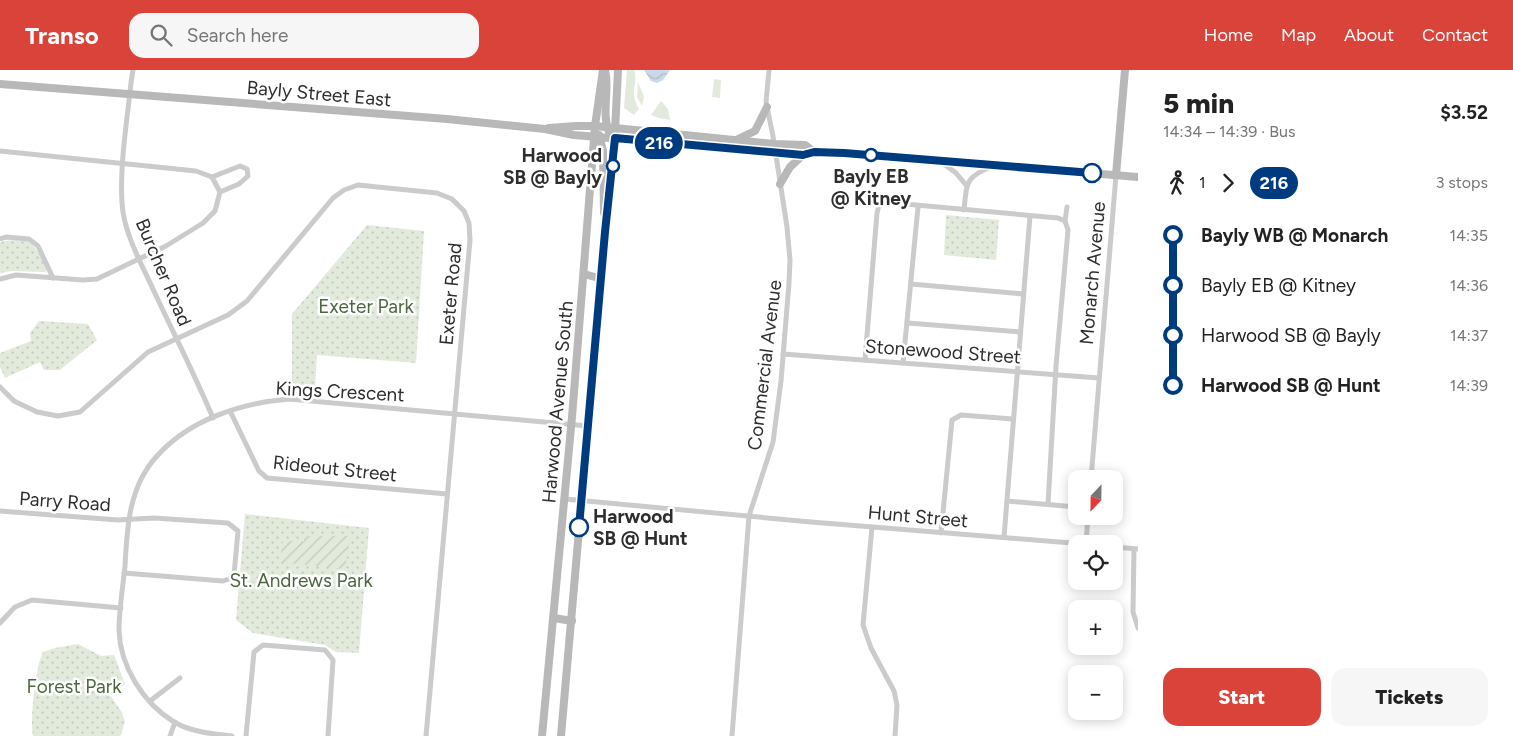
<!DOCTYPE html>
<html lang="en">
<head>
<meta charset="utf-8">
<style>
  body { margin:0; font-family:Figtree,sans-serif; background:#f6f6f6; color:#222; height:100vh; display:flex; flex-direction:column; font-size:19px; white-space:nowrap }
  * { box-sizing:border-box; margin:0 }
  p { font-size:16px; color:#767676 }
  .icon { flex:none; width:28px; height:28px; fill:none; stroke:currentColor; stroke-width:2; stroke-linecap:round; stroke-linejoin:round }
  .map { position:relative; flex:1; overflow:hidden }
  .details { display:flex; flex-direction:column; background:#fff; width:375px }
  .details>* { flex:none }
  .badge { padding:0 10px; border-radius:16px; font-size:18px; line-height:32px }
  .needle { width:32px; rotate:202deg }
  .tools { position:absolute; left:1068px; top:400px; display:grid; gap:10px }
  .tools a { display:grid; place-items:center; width:55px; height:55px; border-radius:10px; background:#fff; box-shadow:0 2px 12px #0003; font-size:25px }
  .map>.badge { position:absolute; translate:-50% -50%; box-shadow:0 0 0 2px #fff }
  .legs { display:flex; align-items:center; gap:8px; height:55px; padding:0 25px; font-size:16px }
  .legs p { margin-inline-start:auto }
  .summary { display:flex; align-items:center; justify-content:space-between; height:85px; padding:0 25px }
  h1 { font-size:28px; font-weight:800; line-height:38px }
  .primary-button { display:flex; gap:10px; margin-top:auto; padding:10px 25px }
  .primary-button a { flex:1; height:58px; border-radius:15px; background:#da433a; color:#fff; font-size:20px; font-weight:800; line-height:58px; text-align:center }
  .primary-button a+a { background:#f6f6f6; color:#222 }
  ul { padding:0 25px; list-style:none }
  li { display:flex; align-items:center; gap:18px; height:50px; font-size:19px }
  li i { display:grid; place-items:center; width:8px; height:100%; margin:0 6px; background:currentColor }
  li i::after { content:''; width:12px; height:12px; margin:-6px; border:4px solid; border-radius:50%; background:#fff }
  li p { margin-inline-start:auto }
  li:first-child i { background:linear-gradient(#0000 50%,currentColor 0) }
  li:last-child i { background:linear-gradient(currentColor 50%,#0000 0) }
  header { display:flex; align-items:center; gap:30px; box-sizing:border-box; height:70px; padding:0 25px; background:#da433a; color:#fff }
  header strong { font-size:24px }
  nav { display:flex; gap:28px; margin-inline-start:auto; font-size:18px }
  .search { width:350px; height:45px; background:#f6f6f6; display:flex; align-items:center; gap:12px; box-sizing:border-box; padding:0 18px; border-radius:15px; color:#767676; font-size:19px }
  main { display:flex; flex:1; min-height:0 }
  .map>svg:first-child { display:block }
  .grass { fill:#e2eadc }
  .park { fill:url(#park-dots) }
  .garden { fill:url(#garden-furrows) }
  .water { fill:url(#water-waves) }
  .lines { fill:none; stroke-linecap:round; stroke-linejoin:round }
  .street { stroke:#cbcbcb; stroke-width:5 }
  .secondary { stroke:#b8b8b8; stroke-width:8 }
  .line-1-casing { stroke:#fff; stroke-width:11 }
  .line-1 { stroke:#003b80; stroke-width:8 }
  .stop-1-dot { fill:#fff; stroke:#003b80; stroke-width:2.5 }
  .labels { text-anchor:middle; stroke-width:5; stroke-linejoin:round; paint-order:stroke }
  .street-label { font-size:19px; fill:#2e2e2e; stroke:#fff }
  .stop-label { font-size:19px; font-weight:bold; fill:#2e2e2e; stroke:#fff; text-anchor:end }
  .park-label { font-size:19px; fill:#4c663e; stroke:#fff }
</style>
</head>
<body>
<header>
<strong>Transo</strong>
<div class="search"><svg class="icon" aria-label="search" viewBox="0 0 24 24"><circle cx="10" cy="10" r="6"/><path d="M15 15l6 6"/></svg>Search here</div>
<nav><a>Home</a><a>Map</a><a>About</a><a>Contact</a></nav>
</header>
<main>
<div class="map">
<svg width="1138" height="666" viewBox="0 0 1138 666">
  <defs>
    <pattern id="park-dots" width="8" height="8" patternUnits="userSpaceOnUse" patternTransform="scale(1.25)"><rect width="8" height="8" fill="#e2eadc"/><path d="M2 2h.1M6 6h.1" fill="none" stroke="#c2c9bd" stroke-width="1.8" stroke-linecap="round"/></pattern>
    <pattern id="garden-furrows" width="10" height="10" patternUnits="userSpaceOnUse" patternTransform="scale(1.25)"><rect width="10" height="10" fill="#e2eadc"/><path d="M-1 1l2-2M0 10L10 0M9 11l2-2" fill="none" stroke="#c2c9bd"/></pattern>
    <pattern id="water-waves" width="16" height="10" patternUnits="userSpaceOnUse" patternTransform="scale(1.25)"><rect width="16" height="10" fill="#c9d9e9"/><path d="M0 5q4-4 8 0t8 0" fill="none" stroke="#adbbc8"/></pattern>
  </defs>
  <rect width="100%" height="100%" fill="#fff"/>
  <g class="grass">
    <path d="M627,0H634C639,14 628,20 639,39L634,45L624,38Z"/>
    <path d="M714,9L721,10L720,28L712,27Z"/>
    <path d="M638,12L644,27L642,36L637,27Z"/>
    <path d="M661,31L668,39L670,50L659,48L651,45Z"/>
  </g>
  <g class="park">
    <path d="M946,145L999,150L996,190L944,185Z"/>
    <path d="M367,155L424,161L416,293L317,285L315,317L292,315V244Z"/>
    <path d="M3,171C10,171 22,169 29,172C36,176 45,193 47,200L45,202L12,201L0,203V173Z"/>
    <path d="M39,251L88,254L97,270L60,300H44L40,292L5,308L0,297V283L31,271L30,263Z"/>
    <path d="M245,444L369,458L359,583L336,582L325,575L253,563L236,550Z"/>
    <path d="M78,574L101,586L114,585L125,614L110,625L121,641L125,651L121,665L120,666H33C30,648 35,599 43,582L55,578Z"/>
  </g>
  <path class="garden" d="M304,466H350L345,499L279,492L283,470L304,473Z"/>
  <path class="water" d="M644,0H670L663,10L657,13L651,11Z"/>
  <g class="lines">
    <g class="street">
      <path d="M133,0L131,13C127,52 118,104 123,142C127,168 141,193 152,217C172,260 194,303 213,348"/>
      <path d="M0,81L196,101L212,107L220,122L215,141L203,153L166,176L97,209L83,210L16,205L0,209"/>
      <path d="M941,92L956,103L966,115"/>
      <path d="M212,107L240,96L247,99L248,106L239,114L220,122"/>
      <path d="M964,140C967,112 965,107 993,96"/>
      <path d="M1065,151L1067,137"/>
      <path d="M0,169L6,167L29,169L38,176L53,208"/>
      <path d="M911,214L1023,224"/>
      <path d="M908,253L1020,262"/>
      <path d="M783,284L1099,308"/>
      <path d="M865,290L877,143L879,135L883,132L1058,148L1065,151L1068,160L1056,296L1048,434"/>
      <path d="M903,293L918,137"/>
      <path d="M0,317L14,331L37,342L58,346L80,342L148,282L228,245L247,231L333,128L344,120L358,115L437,123L452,129L464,141L469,153L470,170L426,666"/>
      <path d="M230,341L259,401L267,408L447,424"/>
      <path d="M1091,409L1116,105"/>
      <path d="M565,429L811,452L1084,474"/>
      <path d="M1007,431L1076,437"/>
      <path d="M0,441L118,450L154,448L228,453L238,461L234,505L229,509L223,511L124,503"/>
      <path d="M872,457L863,555L871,578L894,621L897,635L895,666"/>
      <path d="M941,463L952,350L961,345L1013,349"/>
      <path d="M1004,467L1030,146"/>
      <path d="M1086,474L1088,446"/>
      <path d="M1114,477L1138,479"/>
      <path d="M1134,479L1133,542L1138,558"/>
      <path d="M0,553L15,537L32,530L121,538"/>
      <path d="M150,631L180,608"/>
      <path d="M170,666L175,652"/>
      <path d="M232,666C213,664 191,662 174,652C143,633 120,596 119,560C119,539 123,517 125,496C127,457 129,416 157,386C190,349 242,333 289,329L588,356"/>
      <path d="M246,666L254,582L263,575L325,580L333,590L328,666"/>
      <path d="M732,666L749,446L773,372L781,311L789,213L790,190L787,157L773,66L766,32L769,0"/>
    </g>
    <g class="secondary">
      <path d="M605,0C610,20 601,43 609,62"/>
      <path d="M0,14L447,49L545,59L574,65L803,85L814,82L844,83L1138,107"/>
      <path d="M549,58L576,56H595L774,74L805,75L814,82"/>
      <path d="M599,65L603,81L604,143"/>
      <path d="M738,69L755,61L767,37"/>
      <path d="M1116,105L1125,0"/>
      <path d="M780,114L790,97L803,85"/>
      <path d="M584,204L602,209"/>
      <path d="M554,548L572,551"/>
      <path d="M542,666L572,347L595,56L603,0"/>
      <path d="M561,666L605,162L614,82L618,0"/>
    </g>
  </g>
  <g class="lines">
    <defs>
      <path id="line-1" d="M579,457L605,162L615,68L803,85L814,82L844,83L1092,103"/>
    </defs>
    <use href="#line-1" class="line-1-casing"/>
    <use href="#line-1" class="line-1"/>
  </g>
  <g class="stop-1-dot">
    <circle cx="871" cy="85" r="6"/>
    <circle cx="613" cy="96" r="6"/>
    <circle cx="1092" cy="103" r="9"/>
    <circle cx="579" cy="457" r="9"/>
  </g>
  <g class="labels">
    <g class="street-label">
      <text transform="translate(319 23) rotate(5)" y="7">Bayly Street East</text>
      <text transform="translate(164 202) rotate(67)" y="7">Burcher Road</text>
      <text transform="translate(1092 203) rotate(-85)" y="7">Monarch Avenue</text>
      <text transform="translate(450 224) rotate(-85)" y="7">Exeter Road</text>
      <text transform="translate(943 281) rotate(4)" y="7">Stonewood Street</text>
      <text transform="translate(764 295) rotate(-83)" y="7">Commercial Avenue</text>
      <text transform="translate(340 321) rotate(3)" y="7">Kings Crescent</text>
      <text transform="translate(557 332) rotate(-85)" y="7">Harwood Avenue South</text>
      <text transform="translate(335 398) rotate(6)" y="7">Rideout Street</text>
      <text transform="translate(65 431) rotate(4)" y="7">Parry Road</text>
      <text transform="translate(918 446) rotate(5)" y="7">Hunt Street</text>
    </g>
    <g class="stop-label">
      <text x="602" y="92">Harwood<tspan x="602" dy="22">SB @ Bayly</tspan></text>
      <text x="871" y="113" text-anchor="middle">Bayly EB<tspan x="871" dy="22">@ Kitney</tspan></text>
      <text x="593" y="453" text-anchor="start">Harwood<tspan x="593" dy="22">SB @ Hunt</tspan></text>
    </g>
    <g class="park-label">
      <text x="366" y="243">Exeter Park</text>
      <text x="301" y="517">St. Andrews Park</text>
      <text x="74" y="623">Forest Park</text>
    </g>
  </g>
</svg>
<div class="tools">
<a><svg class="needle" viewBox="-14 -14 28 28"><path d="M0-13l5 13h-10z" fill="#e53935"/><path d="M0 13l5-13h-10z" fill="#767676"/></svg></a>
<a><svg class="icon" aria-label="locate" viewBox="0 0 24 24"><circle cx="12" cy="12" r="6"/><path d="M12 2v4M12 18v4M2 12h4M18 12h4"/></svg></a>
<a>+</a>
<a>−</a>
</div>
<b class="badge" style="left:659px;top:73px;background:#003b80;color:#fff">216</b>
</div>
<section class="details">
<div class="summary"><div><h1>5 min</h1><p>14:34 – 14:39 · Bus</p></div><b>$3.52</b></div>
<div class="legs"><svg class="icon" aria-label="walk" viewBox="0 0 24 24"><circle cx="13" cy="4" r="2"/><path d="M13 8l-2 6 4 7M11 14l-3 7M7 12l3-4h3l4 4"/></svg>1<svg class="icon" aria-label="forward" viewBox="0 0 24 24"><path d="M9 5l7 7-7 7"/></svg><b class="badge" style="background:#003b80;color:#fff">216</b><p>3 stops</p></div>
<ul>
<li><i style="color:#003b80"></i><b>Bayly WB @ Monarch</b><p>14:35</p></li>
<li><i style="color:#003b80"></i><span>Bayly EB @ Kitney</span><p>14:36</p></li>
<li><i style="color:#003b80"></i><span>Harwood SB @ Bayly</span><p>14:37</p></li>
<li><i style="color:#003b80"></i><b>Harwood SB @ Hunt</b><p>14:39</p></li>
</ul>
<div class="primary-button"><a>Start</a><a>Tickets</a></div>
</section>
</main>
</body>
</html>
